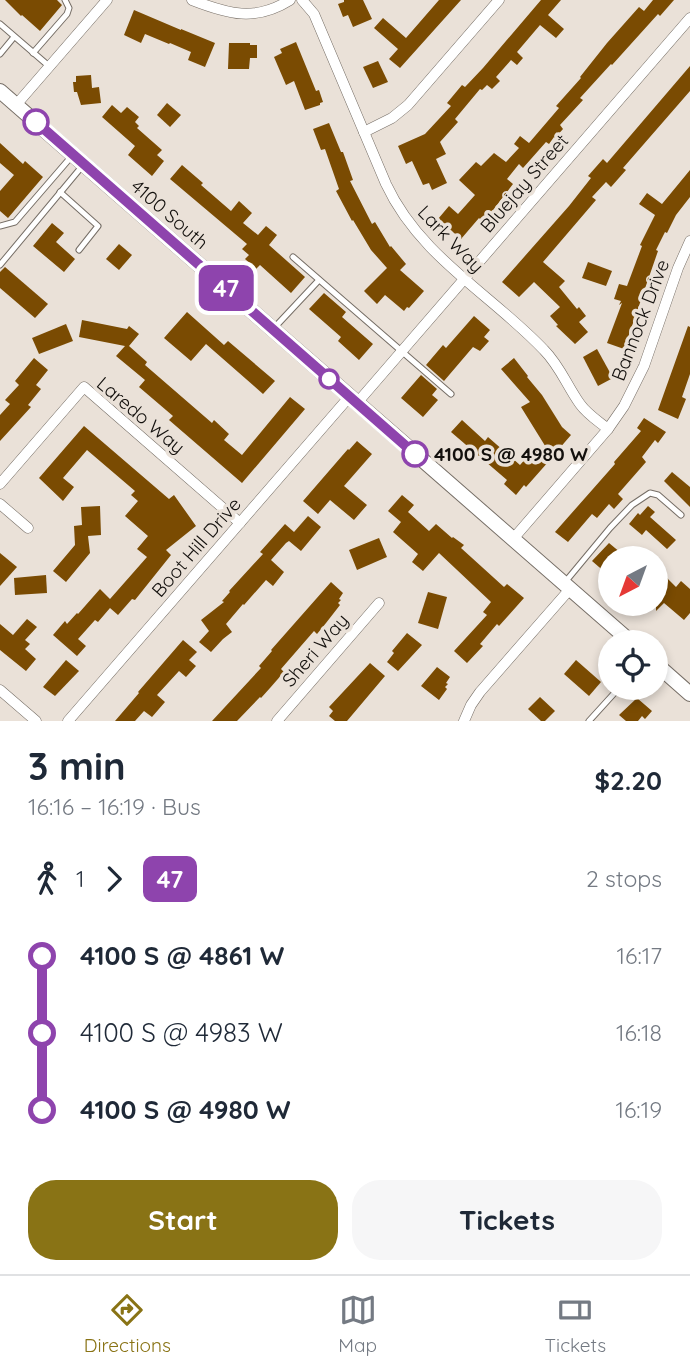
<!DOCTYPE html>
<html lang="en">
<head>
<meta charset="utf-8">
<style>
  body { margin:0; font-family:Quicksand,sans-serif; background:#f6f6f7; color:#1f2937; height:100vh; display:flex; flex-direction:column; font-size:26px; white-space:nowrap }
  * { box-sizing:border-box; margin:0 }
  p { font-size:23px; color:#747a83 }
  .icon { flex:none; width:38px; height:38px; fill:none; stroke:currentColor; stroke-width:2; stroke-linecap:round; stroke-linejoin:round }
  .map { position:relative; height:721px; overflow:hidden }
  .panel { display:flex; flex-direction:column; background:#fff; flex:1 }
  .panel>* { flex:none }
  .badge { padding:0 14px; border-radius:10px; font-size:24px; line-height:46px }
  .needle { width:46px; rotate:221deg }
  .tools { position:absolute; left:598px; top:546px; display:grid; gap:14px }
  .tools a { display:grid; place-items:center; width:70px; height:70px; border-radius:50%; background:#fff; box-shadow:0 4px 10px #0003; font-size:35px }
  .map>.badge { position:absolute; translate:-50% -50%; box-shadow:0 0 0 4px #fff }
  .legs { display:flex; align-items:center; gap:10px; height:77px; padding:0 28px; font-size:23px }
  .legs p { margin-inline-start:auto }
  .summary { display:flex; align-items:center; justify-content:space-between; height:119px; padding:0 28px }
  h1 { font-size:38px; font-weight:700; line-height:52px }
  .primary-button { display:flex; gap:14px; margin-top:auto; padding:14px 28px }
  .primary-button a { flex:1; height:80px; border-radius:28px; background:#897315; color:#fff; font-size:28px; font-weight:700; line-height:80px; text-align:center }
  .primary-button a+a { background:#f6f6f7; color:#1f2937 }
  ul { padding:0 28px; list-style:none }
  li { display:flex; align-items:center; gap:24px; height:77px; font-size:26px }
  li i { display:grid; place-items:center; width:10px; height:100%; margin:0 9px; background:currentColor }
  li i::after { content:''; width:18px; height:18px; margin:-9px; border:5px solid; border-radius:50%; background:#fff }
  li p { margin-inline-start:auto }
  li:first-child i { background:linear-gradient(#0000 50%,currentColor 0) }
  li:last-child i { background:linear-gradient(currentColor 50%,#0000 0) }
  .dock { display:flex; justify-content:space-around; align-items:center; height:98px; border-top:2px solid #e0e1e3; background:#fff; font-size:19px; color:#747a83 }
  .dock a { display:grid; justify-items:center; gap:4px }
  .dock .on { color:#897315 }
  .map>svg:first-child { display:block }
  .building { fill:#7a4b02 }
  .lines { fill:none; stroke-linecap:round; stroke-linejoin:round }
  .service-casing { stroke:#766e66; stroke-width:7 }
  .minor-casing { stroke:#766e66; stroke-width:11 }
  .secondary-casing { stroke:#766e66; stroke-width:16 }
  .service { stroke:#fff; stroke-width:5 }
  .minor { stroke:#fff; stroke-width:10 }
  .secondary { stroke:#fff; stroke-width:14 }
  .line-1-casing { stroke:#fff; stroke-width:16 }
  .line-1 { stroke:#8e44ad; stroke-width:10 }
  .stop-1-dot { fill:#fff; stroke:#8e44ad; stroke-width:3.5 }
  .labels { text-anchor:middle; stroke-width:7; stroke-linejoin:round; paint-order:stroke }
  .street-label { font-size:19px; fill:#13100d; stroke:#eae1d8 }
  .stop-label { font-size:19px; font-weight:bold; fill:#13100d; stroke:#eae1d8; text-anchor:start }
</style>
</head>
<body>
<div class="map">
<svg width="690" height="721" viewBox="0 0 690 721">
  <rect width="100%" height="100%" fill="#eae1d8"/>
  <g class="building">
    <path d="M5,0H57L62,5L40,31L22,15L21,16Z"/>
    <path d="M344,0H363L372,19L353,27L348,15L343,17L338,4L344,2Z"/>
    <path d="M439,0H461L400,68L389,59L398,49L374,28L383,18L406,38Z"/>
    <path d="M541,0H561L548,15L564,29L556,38L540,25L517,52L523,58L517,65L511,60L496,77L500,81L492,89L487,85L482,90L480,89L455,119L458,122L440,142L446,154L436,159L447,183L432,190L429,183L423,185L412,161L406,164L398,146L425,134L451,106L447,103L462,85L465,87L483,68Z"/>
    <path d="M653,0H674L660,16L658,14L612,65L611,64L580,98L583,100L560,125L563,129L555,138L554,137L549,144L546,142L523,168L519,164L507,179L513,184L490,214L488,213L482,221L479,218L461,239L438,219L449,206L458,214L475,195L459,180L476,162L481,166L494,153L506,162L519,148L514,144L520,136L529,143L559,108L556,106L581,78L580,77L607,43L639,7L644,11Z"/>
    <path d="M134,10L181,30V29L215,43L205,67L188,60L191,52L170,43L169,44L145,34L141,43L124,35Z"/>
    <path d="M296,42L316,91L319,90L323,102L320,103V105L305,110L294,81L286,85L274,57L282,53L280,49Z"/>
    <path d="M229,43H250V45H257V58H250L249,69H228Z"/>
    <path d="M378,61L388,82L373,88L363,67Z"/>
    <path d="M690,66V91L623,168L626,170L611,187L606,182L592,197L596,200L543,262L565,281L559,287L577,309L579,307L586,316L579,322L588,332L575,344L556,326L558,325L550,316L560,307L534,282L519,297L502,282L569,206L591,178L588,176L603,159L607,163Z"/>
    <path d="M91,75L92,88L99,87L101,103L81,105L77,92H74L73,82H76V76Z"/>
    <path d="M167,103L181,115L170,127L157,115Z"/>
    <path d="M112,105L121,113L127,107L139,117L135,122L139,126L137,128L162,150L157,155L164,161L152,176L128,155L135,146L102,117Z"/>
    <path d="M329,123L341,152H343L353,180L350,181L372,224L375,222L390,247L391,246L406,264L400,270L424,291L409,308L407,307L404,311L385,295L377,304L364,291L387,268L371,250L353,220L352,221L336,191L339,189L325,149L321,150L313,129Z"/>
    <path d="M0,143L23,164L25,161L43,177L8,218L0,211V191L14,175L0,163Z"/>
    <path d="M182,165L203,183L201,185L231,211L239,201L252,213L243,223L258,235L266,226L277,235L269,245L305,277L291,293L260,265L256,269L245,259L249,255L242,249L247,244L170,179Z"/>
    <path d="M690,170V197L676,215L667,233L665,232L656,250L658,251L624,349L607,343L622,303L619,305L621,301L614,299L619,284L627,286L642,246L640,245L655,215L639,204L647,193L662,204Z"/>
    <path d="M52,223L64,233L56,242L75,259L64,272L33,246Z"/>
    <path d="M119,244L132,255L119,270L106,259Z"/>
    <path d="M588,262L612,271L606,286L582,278Z"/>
    <path d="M5,267L48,304L35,318L0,288V272Z"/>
    <path d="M324,293L346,312L342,317L373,344L359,360L338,341L341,337L309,309Z"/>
    <path d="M187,312L224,345L228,341L275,381L263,394L206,344L191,361L164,338Z"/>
    <path d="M474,316L490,330L484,337L489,341L480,351L473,347L444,381L426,365L443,345L446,348Z"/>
    <path d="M82,320L127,329L129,326L139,334L129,346L147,362L145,365L212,423L214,420L229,434L224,440L242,455L290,397L305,409L242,483L169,420L173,416L139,387L145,380L116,356L125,346L79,337Z"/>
    <path d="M66,324L73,341L39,354L32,338Z"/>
    <path d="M688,326L690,327V374L682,397L686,399L678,419L658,410Z"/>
    <path d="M597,349L613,378L598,386L583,357Z"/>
    <path d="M34,358L48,370L36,385L41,389L28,405L31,407L0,441V415L10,404L5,400L19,385L15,381Z"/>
    <path d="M514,358L528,376L527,377L542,395L562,427L571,435L552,457L521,407L530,402L501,369Z"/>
    <path d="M421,375L437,389L432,395L438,400L423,417L401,398Z"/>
    <path d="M644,418L666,432L658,443L655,440L642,457L646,462L618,494L623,499L614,509L609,504L597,518L592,514L568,542L555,532L615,464L614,462L641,431L637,428Z"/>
    <path d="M462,420L485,441L488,437L520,465L535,448L549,461L526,487L524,485L516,495L504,484L507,480L451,432Z"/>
    <path d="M84,426L169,499L174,495L196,526L166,550L171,555L135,600L132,599L118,615L110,608L98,622L95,620L78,639L86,646L77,656L53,635L65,621L67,624L77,613L78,614L100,589L110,599L147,557L137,549L148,536L125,516L138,501L131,495L135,491L87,450L63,478L74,487L63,501L39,478Z"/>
    <path d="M357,441L372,454L344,486L367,505L354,520L330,500L318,514L303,501L348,449L349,450Z"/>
    <path d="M672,472L690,487V507L664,481Z"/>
    <path d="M402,495L414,505L408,512L429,531L436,524L452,538L453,537L464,545L461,548L504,587L507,584L524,598L499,626L497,624L480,644L483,646L467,663L454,651L487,615L483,612L491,602L439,553L423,571L412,562L418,554L393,532L401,522L388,511Z"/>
    <path d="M100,506L101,535L88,536L90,553L66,582L53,571L75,545L74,526L82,525L81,507Z"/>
    <path d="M648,506L655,512L650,517L676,540L667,549L646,530L642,535L629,524L638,513L640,515Z"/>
    <path d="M308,516L321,527L301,551L289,541L286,543L271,560L284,572L273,586L266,580L244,605L243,604L226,624L232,632L223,639L211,652L199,642L209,631L201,620L224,602L222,601L230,592L229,591L263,554L260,552L285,524L294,532Z"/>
    <path d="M379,538L387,557L357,570L349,550Z"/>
    <path d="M609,543L627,558H611V567L606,573L592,561Z"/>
    <path d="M0,553L17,567L0,586Z"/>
    <path d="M46,575L47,593L15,595L14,578Z"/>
    <path d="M667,578L676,587L681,581L690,589V613L684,620L664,603L656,611V589Z"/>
    <path d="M331,582L343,593L339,599L341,600L338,603L340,605L326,623L317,634L314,631L281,669L284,672L270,688L261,698L260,697L237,721H212L261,668L259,666L272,651L271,650Z"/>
    <path d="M428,592L447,597L438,629L418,623Z"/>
    <path d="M27,619L37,627L25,640L30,644L25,649L36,659L26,671L0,650V624L13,635Z"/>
    <path d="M407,633L422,645L398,671L387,662L394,653L392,651Z"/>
    <path d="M183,640L197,652L189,660L196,666L186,677L179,671L157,695L165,702L152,717L144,711L135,721H115L139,693L138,692Z"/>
    <path d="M66,660L79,671L55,696L43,687Z"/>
    <path d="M576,660L601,682L589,696L564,674Z"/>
    <path d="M370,663L385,676L347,721H335L329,716L333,711L329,707Z"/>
    <path d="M437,667L450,677L446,683L448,684L445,687L447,689L439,700L421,686Z"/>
    <path d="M540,697L555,711L545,721H541L528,709Z"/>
    <path d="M637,698L652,711L645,719L642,716L638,721H626L619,715Z"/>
  </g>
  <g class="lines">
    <defs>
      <g id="service">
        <path d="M0,24L50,67"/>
        <path d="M33,53L67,14L69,8L65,0"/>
        <path d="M0,54L14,37"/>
        <path d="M60,192L98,226L79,250"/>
        <path d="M0,226L15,222L71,157"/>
        <path d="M293,257L451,394"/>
        <path d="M0,265L84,164"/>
        <path d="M275,327L319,280"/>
        <path d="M566,581L610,528L632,505L650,493L658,495L681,515"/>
        <path d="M589,721L619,688"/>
      </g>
      <g id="minor">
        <path d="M192,0C228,14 255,22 290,0"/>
        <path d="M302,0L314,14L386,184C420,257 491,294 544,350C560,366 567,386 580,404C587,414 598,421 608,429"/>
        <path d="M16,105L107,0"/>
        <path d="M364,132L392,118L408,105L499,0"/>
        <path d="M357,403L690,18"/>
        <path d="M0,484L84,387L240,523"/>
        <path d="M0,504L28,528"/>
        <path d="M513,539L608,429L624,406L644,366L678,268L690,241"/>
        <path d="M0,690L36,721"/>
        <path d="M68,721L350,396"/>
        <path d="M277,721L379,603"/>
        <path d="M464,721L471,705L480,692L570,589"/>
      </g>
      <g id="secondary">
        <path d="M0,91L631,642"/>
        <path d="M656,664L690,694"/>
      </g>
    </defs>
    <use href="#service" class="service-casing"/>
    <use href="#minor" class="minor-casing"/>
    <use href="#secondary" class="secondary-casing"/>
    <use href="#service" class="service"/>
    <use href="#minor" class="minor"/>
    <use href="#secondary" class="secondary"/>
  </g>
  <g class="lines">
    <defs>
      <path id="line-1" d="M36,122L415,454"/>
    </defs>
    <use href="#line-1" class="line-1-casing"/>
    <use href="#line-1" class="line-1"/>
  </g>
  <g class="stop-1-dot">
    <circle cx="36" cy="122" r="12"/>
    <circle cx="329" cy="379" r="9"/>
    <circle cx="415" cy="454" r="12"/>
  </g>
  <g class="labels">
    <g class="street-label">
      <text transform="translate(524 183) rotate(-49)" y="7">Bluejay Street</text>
      <text transform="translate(170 214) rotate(41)" y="7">4100 South</text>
      <text transform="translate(451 239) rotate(46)" y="7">Lark Way</text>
      <text transform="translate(640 320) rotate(-69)" y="7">Bannock Drive</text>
      <text transform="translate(141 415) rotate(40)" y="7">Laredo Way</text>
      <text transform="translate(196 547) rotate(-49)" y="7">Boot Hill Drive</text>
      <text transform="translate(315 650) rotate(-49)" y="7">Sheri Way</text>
    </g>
    <g class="stop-label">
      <text x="434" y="461">4100 S @ 4980 W</text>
    </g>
  </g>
</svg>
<div class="tools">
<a><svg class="needle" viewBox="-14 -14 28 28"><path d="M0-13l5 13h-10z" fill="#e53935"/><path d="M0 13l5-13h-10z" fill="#747a83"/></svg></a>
<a><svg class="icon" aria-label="locate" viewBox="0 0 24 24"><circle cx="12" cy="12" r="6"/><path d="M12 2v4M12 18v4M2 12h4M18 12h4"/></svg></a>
</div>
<b class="badge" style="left:226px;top:288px;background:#8e44ad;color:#fff">47</b>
</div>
<section class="panel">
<div class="summary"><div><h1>3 min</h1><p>16:16 – 16:19 · Bus</p></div><b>$2.20</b></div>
<div class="legs"><svg class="icon" aria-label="walk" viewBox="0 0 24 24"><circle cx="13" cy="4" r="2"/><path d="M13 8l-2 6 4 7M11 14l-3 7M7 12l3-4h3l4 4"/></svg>1<svg class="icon" aria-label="forward" viewBox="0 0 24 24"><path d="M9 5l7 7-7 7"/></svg><b class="badge" style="background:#8e44ad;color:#fff">47</b><p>2 stops</p></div>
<ul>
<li><i style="color:#8e44ad"></i><b>4100 S @ 4861 W</b><p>16:17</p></li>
<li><i style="color:#8e44ad"></i><span>4100 S @ 4983 W</span><p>16:18</p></li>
<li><i style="color:#8e44ad"></i><b>4100 S @ 4980 W</b><p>16:19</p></li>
</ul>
<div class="primary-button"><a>Start</a><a>Tickets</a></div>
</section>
<nav class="dock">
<a class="on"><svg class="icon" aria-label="directions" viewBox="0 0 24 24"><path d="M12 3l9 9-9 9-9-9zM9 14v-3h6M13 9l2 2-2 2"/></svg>Directions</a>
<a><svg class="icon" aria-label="map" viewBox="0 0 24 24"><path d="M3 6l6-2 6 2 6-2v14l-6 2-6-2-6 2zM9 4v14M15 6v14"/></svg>Map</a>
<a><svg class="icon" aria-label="tickets" viewBox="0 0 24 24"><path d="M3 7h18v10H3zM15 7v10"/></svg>Tickets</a>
</nav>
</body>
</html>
